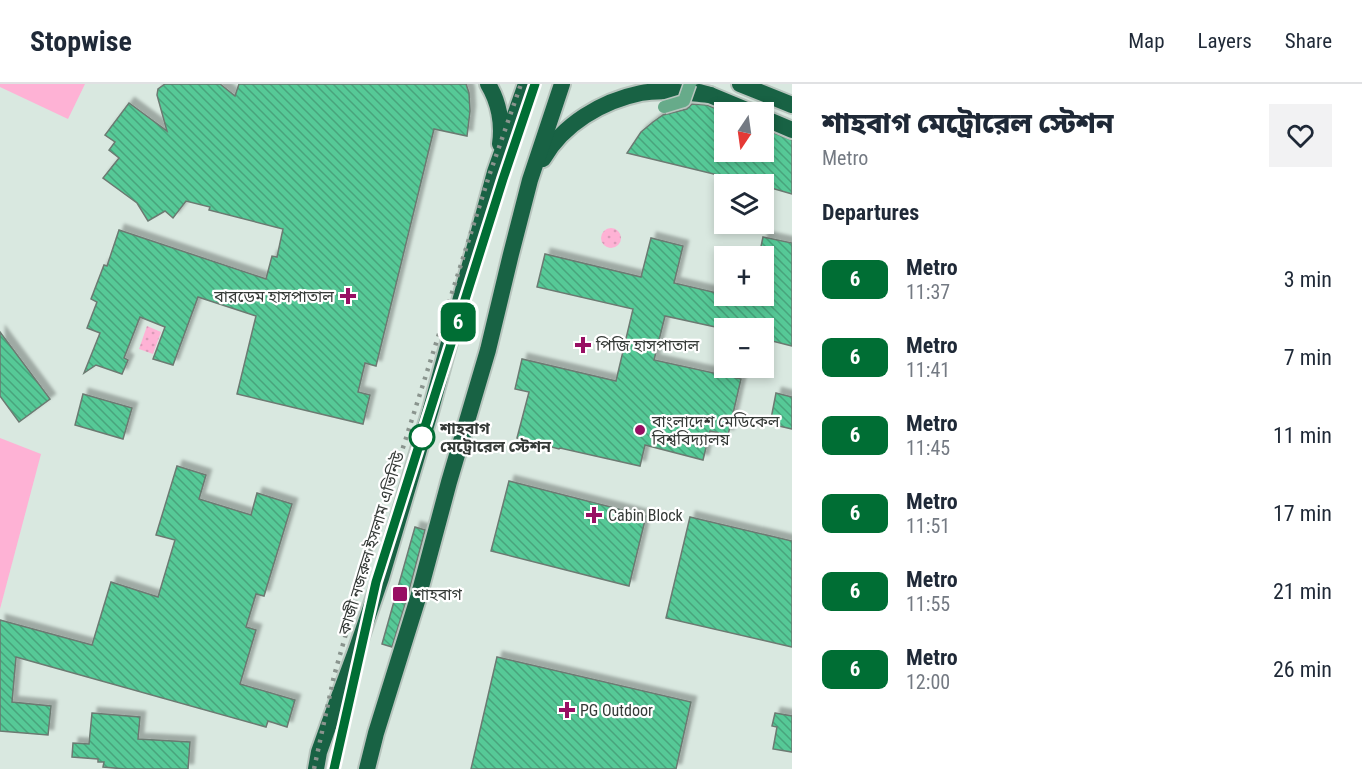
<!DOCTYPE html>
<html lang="en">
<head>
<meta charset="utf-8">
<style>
  body { margin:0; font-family:"Roboto Condensed","Noto Sans Bengali",sans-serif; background:#f2f2f3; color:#1f2937; height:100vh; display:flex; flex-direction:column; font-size:22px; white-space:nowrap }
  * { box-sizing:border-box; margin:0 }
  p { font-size:20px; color:#747a83 }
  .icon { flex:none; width:33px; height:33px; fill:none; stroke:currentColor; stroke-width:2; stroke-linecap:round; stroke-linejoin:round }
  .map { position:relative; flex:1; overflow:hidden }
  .details { display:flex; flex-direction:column; background:#fff; width:570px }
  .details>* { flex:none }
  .badge { padding:0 12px; border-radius:9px; font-size:21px; line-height:39px }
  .needle { width:39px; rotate:193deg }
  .buttons { position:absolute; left:714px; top:18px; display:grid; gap:12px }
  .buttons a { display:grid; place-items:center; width:60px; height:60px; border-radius:0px; background:#fff; box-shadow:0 3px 9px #0003; font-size:30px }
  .map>.badge { position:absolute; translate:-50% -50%; box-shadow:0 0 0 3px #fff }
  h2 { padding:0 30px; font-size:22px; line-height:54px }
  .round { display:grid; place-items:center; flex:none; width:63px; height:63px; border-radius:0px; background:#f2f2f3 }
  .summary { display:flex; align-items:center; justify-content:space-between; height:102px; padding:0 30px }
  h1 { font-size:28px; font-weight:800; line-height:45px }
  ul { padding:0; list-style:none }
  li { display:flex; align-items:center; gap:18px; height:78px; padding:0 30px }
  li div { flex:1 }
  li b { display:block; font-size:22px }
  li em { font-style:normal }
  li .badge { min-width:66px; font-weight:700; text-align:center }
  header { display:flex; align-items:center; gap:36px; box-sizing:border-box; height:84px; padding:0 30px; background:#fff; border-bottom:2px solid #e0e1e3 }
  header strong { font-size:28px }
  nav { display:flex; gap:33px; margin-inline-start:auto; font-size:21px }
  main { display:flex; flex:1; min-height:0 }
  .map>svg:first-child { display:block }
  .park { fill:#feb2d5 }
  .garden { fill:url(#garden-dots) }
  .building { fill:url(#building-back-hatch); stroke:#6c7a72; stroke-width:1.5; filter:url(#shadow) }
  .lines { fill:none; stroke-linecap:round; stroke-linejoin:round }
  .trunk-casing { stroke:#b8c5be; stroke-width:20 }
  .trunk { stroke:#186244; stroke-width:16 }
  .rail { stroke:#8a948e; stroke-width:4.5; stroke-dasharray:3 6; stroke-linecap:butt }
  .pedestrian-bridge-casing { stroke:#b8c5be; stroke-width:15; stroke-linecap:butt }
  .pedestrian-bridge { stroke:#67ab8a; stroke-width:12 }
  .line-casing { stroke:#fff; stroke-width:14 }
  .line { stroke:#006e34; stroke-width:9 }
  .poi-dot { fill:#980f63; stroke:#fff; stroke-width:2 }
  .stop-dot { fill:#fff; stroke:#006e34; stroke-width:3 }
  .labels { text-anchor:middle; stroke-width:4.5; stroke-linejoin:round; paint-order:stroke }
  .poi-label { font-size:16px; fill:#353a37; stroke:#fff; text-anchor:start }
  .stop-label { font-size:16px; font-weight:bold; fill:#353a37; stroke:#fff; text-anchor:start }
  .street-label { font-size:16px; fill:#353a37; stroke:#fff }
</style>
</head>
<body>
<header>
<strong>Stopwise</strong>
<nav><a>Map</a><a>Layers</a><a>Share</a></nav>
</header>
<main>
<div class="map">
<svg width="792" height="685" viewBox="0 0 792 685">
  <defs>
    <pattern id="garden-dots" width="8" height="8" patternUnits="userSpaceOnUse" patternTransform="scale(1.5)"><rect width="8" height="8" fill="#feb2d5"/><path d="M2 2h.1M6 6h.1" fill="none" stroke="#da9ab7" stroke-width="1.8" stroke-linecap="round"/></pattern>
    <pattern id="building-back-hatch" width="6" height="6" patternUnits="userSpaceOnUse" patternTransform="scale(1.5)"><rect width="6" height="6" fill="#56c997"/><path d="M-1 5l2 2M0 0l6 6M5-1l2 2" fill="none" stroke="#48a47c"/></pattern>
    <filter id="shadow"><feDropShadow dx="5.5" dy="-5.5" stdDeviation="1.5" flood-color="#0004"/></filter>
  </defs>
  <rect width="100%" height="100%" fill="#d9e8e0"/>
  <g class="park">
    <path d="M0,0H85L68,35L0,3Z"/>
    <path d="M0,354L41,370L0,525Z"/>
  </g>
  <g class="garden">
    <circle cx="611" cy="154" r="10"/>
    <path d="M147,242L161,248L153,270L139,265Z"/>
  </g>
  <g class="building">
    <path d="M165,0H220L235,12L239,0H466L469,9L470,27L467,52L434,45L376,282L365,279L358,308L370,311L363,340L237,310L256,232L198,213L173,281L153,275L165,243L140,233L124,274L128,276L122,290L96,281L84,289L100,249L87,244L97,218L91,215L104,181L107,182L119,146L266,195L272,172L277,173L283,145L209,126L210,123L186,117L173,134L165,127L148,137L137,119L103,94L119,74L109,66L115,58L105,51L129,19L167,47L157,11L158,5Z"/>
    <path d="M692,20L707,21L724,28V68H764V45L792,56V110L764,102V100H755L627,69L641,48L653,38L663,31L687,25Z"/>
    <path d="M763,153L792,159V262L764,255V244H720L665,232L654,276L741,295L728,351L710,347L703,376L645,361L640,382L560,364L559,365L517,354L529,308L515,305L522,275L616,297L633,225L537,203L545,170L641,193L651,154L683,162L674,199L764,220V172H759Z"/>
    <path d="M0,248L50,315L19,338L0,312Z"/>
    <path d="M776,309L792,313V345L770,340Z"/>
    <path d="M83,310L132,324L123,355L75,341Z"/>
    <path d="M177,382L206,391L199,415L251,431L257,409L292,420L264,512L256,510L246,543L256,546L240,600L295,616L287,643L268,637L266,643L16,573L12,618L51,622L48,651L0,647V536L92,561L111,498L158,513L175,456L156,451Z"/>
    <path d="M509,397L646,432L629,502L491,467Z"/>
    <path d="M690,433L792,457V563L666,534Z"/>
    <path d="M415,443L425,446L408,511L392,563L382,560Z"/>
    <path d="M497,573L691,618L676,685H471Z"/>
    <path d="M92,629L140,633L138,655L190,658L188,685H125L103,683L104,678H98V675L72,673L73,659L89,660Z"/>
    <path d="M775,629L792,632V668L773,665L777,643L772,642Z"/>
  </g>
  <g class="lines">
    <defs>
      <g id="trunk">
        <path d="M488,0C499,18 503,40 500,60"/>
        <path d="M740,0L792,21"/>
        <path d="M699,8L710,11L751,28"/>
        <path d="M764,34L792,46"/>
        <path d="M543,75C563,40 602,17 641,9C663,5 688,9 710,11"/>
        <path d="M316,685L319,668L329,640L356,567L381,494L431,325L495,88L526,0"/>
        <path d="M367,685L376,649L418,514L449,398L488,266L511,170L530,96L562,0"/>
      </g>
    </defs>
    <use href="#trunk" class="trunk-casing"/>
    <use href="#trunk" class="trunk"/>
    <g class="rail">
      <path d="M314,685L334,592L362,493L489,92L521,0"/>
      <path d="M334,685L376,498L503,95L535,0"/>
    </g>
    <defs>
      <path id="pedestrian-bridge" d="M664,23L684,17L690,0"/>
    </defs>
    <use href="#pedestrian-bridge" class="pedestrian-bridge-casing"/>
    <use href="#pedestrian-bridge" class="pedestrian-bridge"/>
  </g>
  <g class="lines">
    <defs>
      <path id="line" d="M334,685L376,498L503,95L535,0"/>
    </defs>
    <use href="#line" class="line-casing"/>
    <use href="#line" class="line"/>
  </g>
  <g class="poi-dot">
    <path d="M345 203h6v6h6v6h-6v6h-6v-6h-6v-6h6z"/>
    <path d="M580 252h6v6h6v6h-6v6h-6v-6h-6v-6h6z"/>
    <circle cx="640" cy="346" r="6"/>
    <path d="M591 422h6v6h6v6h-6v6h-6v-6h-6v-6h6z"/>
    <rect x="392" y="502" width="16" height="16" rx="3"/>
    <path d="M564 617h6v6h6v6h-6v6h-6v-6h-6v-6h6z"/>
  </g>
  <circle class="stop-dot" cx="422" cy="353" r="12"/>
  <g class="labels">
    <g class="poi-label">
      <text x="334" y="218" text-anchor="end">বারডেম হাসপাতাল</text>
      <text x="596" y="267">পিজি হাসপাতাল</text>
      <text x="652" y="343">বাংলাদেশ মেডিকেল<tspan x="652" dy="18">বিশ্ববিদ্যালয়</tspan></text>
      <text x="608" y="437">Cabin Block</text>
      <text x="414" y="516">শাহবাগ</text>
      <text x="580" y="632">PG Outdoor</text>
    </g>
    <g class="stop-label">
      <text x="440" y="350">শাহবাগ<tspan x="440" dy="18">মেট্রোরেল স্টেশন</tspan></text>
    </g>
    <g class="street-label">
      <text transform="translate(371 459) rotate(-73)" y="6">কাজী নজরুল ইসলাম এভিনিউ</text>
    </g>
  </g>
</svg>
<div class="buttons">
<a><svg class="needle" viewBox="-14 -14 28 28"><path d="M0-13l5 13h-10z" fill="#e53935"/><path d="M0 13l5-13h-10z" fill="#747a83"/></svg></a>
<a><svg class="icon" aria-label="layers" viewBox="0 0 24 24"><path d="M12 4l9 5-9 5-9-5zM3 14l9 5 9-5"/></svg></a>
<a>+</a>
<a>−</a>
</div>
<b class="badge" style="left:458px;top:238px;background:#006e34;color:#fff">6</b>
</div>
<section class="details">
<div class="summary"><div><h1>শাহবাগ মেট্রোরেল স্টেশন</h1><p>Metro</p></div><a class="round"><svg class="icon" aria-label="heart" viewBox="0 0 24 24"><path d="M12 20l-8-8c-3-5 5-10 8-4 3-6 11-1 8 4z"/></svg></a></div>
<h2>Departures</h2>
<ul>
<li><span class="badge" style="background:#006e34;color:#fff">6</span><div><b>Metro</b><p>11:37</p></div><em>3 min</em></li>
<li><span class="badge" style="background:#006e34;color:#fff">6</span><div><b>Metro</b><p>11:41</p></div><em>7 min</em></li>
<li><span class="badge" style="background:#006e34;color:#fff">6</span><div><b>Metro</b><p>11:45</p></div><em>11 min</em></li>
<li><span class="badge" style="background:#006e34;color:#fff">6</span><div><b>Metro</b><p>11:51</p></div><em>17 min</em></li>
<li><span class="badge" style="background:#006e34;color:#fff">6</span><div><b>Metro</b><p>11:55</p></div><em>21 min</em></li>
<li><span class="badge" style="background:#006e34;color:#fff">6</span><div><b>Metro</b><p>12:00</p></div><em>26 min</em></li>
</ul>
</section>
</main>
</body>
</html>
